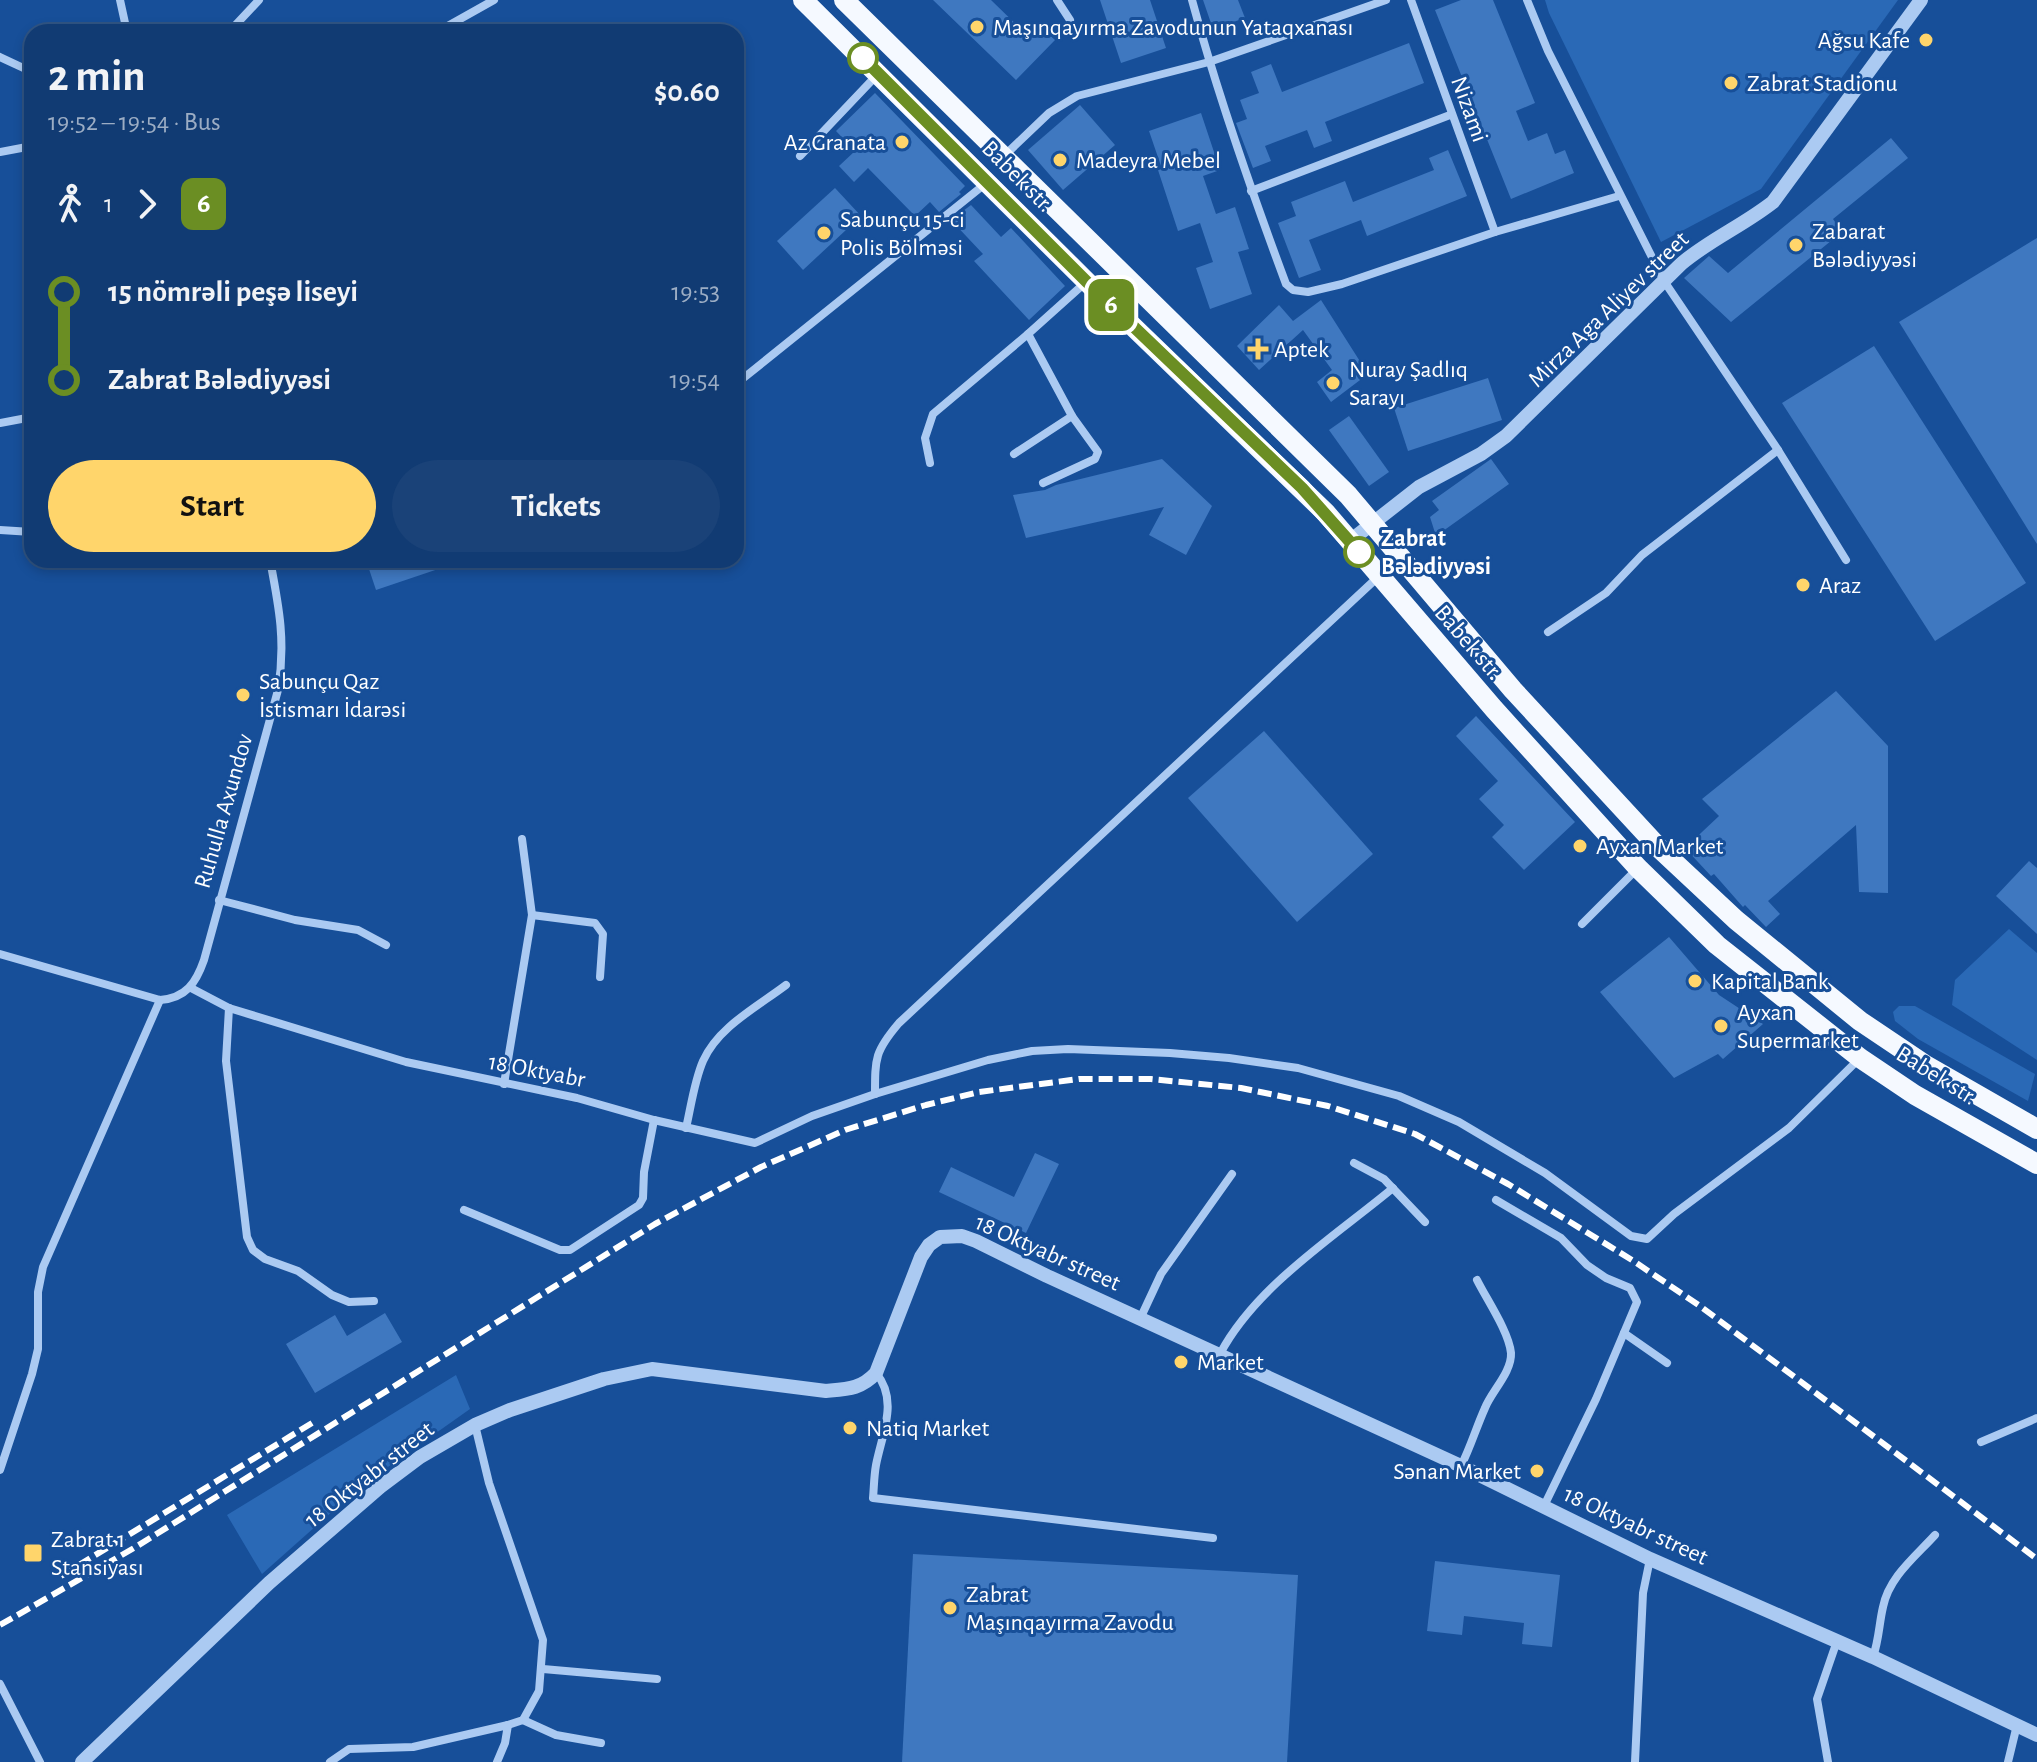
<!DOCTYPE html>
<html lang="en">
<head>
<meta charset="utf-8">
<style>
  body { margin:0; font-family:"Alegreya Sans",sans-serif; background:#1a4278; color:#f1f3f6; height:100vh; display:flex; flex-direction:column; font-size:30px; white-space:nowrap }
  * { box-sizing:border-box; margin:0 }
  p { font-size:26px; color:#9cadc4 }
  .icon { flex:none; width:44px; height:44px; fill:none; stroke:currentColor; stroke-width:2; stroke-linecap:round; stroke-linejoin:round }
  .map { position:relative; flex:1; overflow:hidden }
  .side { position:absolute; left:24px; top:24px; width:720px; height:544px; display:flex; flex-direction:column; background:#113b73; border-radius:24px; box-shadow:0 4px 12px #0003,0 0 0 2px #305585 }
  .side>* { flex:none }
  .badge { padding:0 16px; border-radius:12px; font-size:28px; line-height:52px }
  .map>.badge { position:absolute; translate:-50% -50%; box-shadow:0 0 0 4px #fff }
  .legs { display:flex; align-items:center; gap:12px; height:88px; padding:0 24px; font-size:26px }
  .legs p { margin-inline-start:auto }
  .head { display:flex; align-items:center; justify-content:space-between; height:136px; padding:0 24px }
  h1 { font-size:44px; font-weight:600; line-height:60px }
  .button { display:flex; gap:16px; margin-top:auto; padding:16px 24px }
  .button a { flex:1; height:92px; border-radius:48px; background:#ffd56b; color:#111; font-size:32px; font-weight:600; line-height:92px; text-align:center }
  .button a+a { background:#1a4278; color:#f1f3f6 }
  ul { padding:0 24px; list-style:none }
  li { display:flex; align-items:center; gap:28px; height:88px; font-size:30px }
  li i { display:grid; place-items:center; width:12px; height:100%; margin:0 10px; background:currentColor }
  li i::after { content:''; width:20px; height:20px; margin:-10px; border:6px solid; border-radius:50%; background:#113b73 }
  li p { margin-inline-start:auto }
  li:first-child i { background:linear-gradient(#0000 50%,currentColor 0) }
  li:last-child i { background:linear-gradient(currentColor 50%,#0000 0) }
  .map>svg:first-child { display:block }
  .green { fill:#2a69b6 }
  .building { fill:#3f78c0 }
  .lines { fill:none; stroke-linecap:round; stroke-linejoin:round }
  .minor { stroke:#abcaf2; stroke-width:8 }
  .tertiary { stroke:#abcaf2; stroke-width:14 }
  .primary { stroke:#f5f9ff; stroke-width:20 }
  .rail { stroke:#fff; stroke-width:6; stroke-dasharray:14 6; stroke-linecap:butt }
  .line-1-casing { stroke:#fff; stroke-width:18 }
  .line-1 { stroke:#6b8e23; stroke-width:12 }
  .poi-dot { fill:#ffd56b; stroke:#174f99; stroke-width:3 }
  .stop-1-dot { fill:#fff; stroke:#6b8e23; stroke-width:4 }
  .labels { text-anchor:middle; stroke-width:6; stroke-linejoin:round; paint-order:stroke }
  .poi-label { font-size:24px; fill:#fff; stroke:#174f99; text-anchor:start }
  .street-label { font-size:24px; fill:#fff; stroke:#174f99 }
  .stop-label { font-size:24px; font-weight:bold; fill:#fff; stroke:#174f99; text-anchor:start }
</style>
</head>
<body>
<div class="map">
<svg width="2037" height="1762" viewBox="0 0 2037 1762">
  <rect width="100%" height="100%" fill="#174f99"/>
  <g class="green">
    <path d="M1545,0H1898L1761,189L1661,242L1549,13Z"/>
    <path d="M2009,929L2037,953V1060L1952,1005L1955,980Z"/>
    <path d="M1899,1006H1915L2035,1074L2028,1101L1918,1039L1895,1021L1893,1012Z"/>
    <path d="M456,1375L470,1409L361,1486L262,1574L227,1515Z"/>
  </g>
  <g class="building">
    <path d="M933,0H991L1025,33L1035,22L1055,40L1016,80Z"/>
    <path d="M1100,0H1150L1166,48L1121,63Z"/>
    <path d="M1203,0H1238L1245,18L1213,29Z"/>
    <path d="M1461,0H1493L1535,103L1516,111L1528,141L1547,133L1555,154L1565,150L1574,173L1511,199L1435,10Z"/>
    <path d="M1409,43L1424,83L1325,122L1332,141L1314,148L1307,130L1265,146L1271,161L1253,168L1236,123L1247,119L1240,100L1259,93L1251,72L1271,64L1282,92Z"/>
    <path d="M875,93L965,186L959,192L961,194L939,212L930,202L915,216L868,168L854,182L839,166L855,151L836,131Z"/>
    <path d="M1080,105L1115,145L1063,190L1028,150Z"/>
    <path d="M1201,113L1220,170L1203,176L1216,214L1235,207L1249,249L1238,252L1252,294L1210,309L1196,268L1213,262L1200,223L1178,231L1158,170L1162,169L1149,131Z"/>
    <path d="M1891,138L1908,158L1833,219L1842,232L1731,322L1684,278L1709,256L1728,273Z"/>
    <path d="M1448,150L1467,196L1367,236L1361,220L1309,240L1321,270L1299,278L1278,223L1296,216L1291,202L1345,181L1353,202L1434,170L1429,158Z"/>
    <path d="M835,188L861,216L803,270L777,241Z"/>
    <path d="M971,205L1001,237L1011,228L1065,286L1029,320L974,261L983,254L951,220Z"/>
    <path d="M2037,238V544L1899,322Z"/>
    <path d="M1321,300L1368,374L1331,402L1317,382L1332,370L1303,330L1259,370L1237,346L1279,305L1293,321Z"/>
    <path d="M1874,346L2026,583L1935,641L1782,403Z"/>
    <path d="M1488,378L1502,420L1408,451L1394,408Z"/>
    <path d="M1349,416L1389,472L1369,486L1329,430Z"/>
    <path d="M1162,459L1212,506L1186,555L1149,535L1164,507L1026,538L1013,495L1045,490L1056,485Z"/>
    <path d="M1491,459L1509,484L1436,536L1430,517L1439,510L1432,501Z"/>
    <path d="M366,560H456V563L376,590Z"/>
    <path d="M1836,691L1888,746V893L1859,892L1856,825L1768,901L1780,914L1766,927L1745,905L1743,907L1714,874L1711,876L1685,848L1719,816L1702,799Z"/>
    <path d="M1476,716L1575,822L1524,870L1492,837L1504,825L1479,799L1498,781L1456,736Z"/>
    <path d="M1264,731L1373,854L1297,922L1188,798Z"/>
    <path d="M2029,861L2037,868V934L1996,896Z"/>
    <path d="M1669,937L1719,995L1763,1024L1723,1059L1718,1054L1674,1078L1600,992Z"/>
    <path d="M1035,1153L1059,1164L1026,1233L939,1192L951,1167L1014,1197Z"/>
    <path d="M385,1313L402,1342L315,1393L286,1344L335,1315L347,1336Z"/>
    <path d="M913,1554L1298,1575L1287,1762H902Z"/>
    <path d="M1435,1561L1560,1575L1552,1647L1522,1644L1524,1623L1464,1616L1462,1635L1427,1631Z"/>
  </g>
  <g class="lines">
    <g class="minor">
      <path d="M120,0L127,32"/>
      <path d="M1057,0L1070,20"/>
      <path d="M1192,0C1218,96 1251,190 1286,284L1293,290L1308,292L1342,284L1495,232L1619,196"/>
      <path d="M1411,0L1495,232"/>
      <path d="M1527,0L1548,51L1664,281L1778,450L1846,560"/>
      <path d="M229,32L259,0"/>
      <path d="M437,32L494,0"/>
      <path d="M0,57L32,72"/>
      <path d="M0,152L32,146"/>
      <path d="M800,156L876,76"/>
      <path d="M1004,156L1049,113L1077,96L1209,62L1386,0"/>
      <path d="M1251,191L1450,115"/>
      <path d="M29,285L32,284"/>
      <path d="M736,384L985,184"/>
      <path d="M0,423L32,417"/>
      <path d="M1014,454L1072,416"/>
      <path d="M930,463L925,438L933,414L1028,334"/>
      <path d="M1043,483L1095,459L1098,452L1072,416L1028,334L1086,282"/>
      <path d="M0,530L32,532"/>
      <path d="M1548,632L1606,593L1642,555L1778,450"/>
      <path d="M219,900L295,920L358,930L386,945"/>
      <path d="M532,915L595,923L603,934L600,977"/>
      <path d="M1582,924L1637,869"/>
      <path d="M0,954L160,1000C186,998 196,983 204,960L278,690C286,642 279,607 270,560"/>
      <path d="M191,988L229,1008L406,1062L577,1098L654,1120L755,1143L812,1116L875,1094L988,1060L1032,1051L1068,1049L1170,1053L1229,1058L1298,1068L1399,1096L1459,1122L1545,1173L1631,1236L1647,1239L1674,1214L1789,1128L1860,1058"/>
      <path d="M229,1008L226,1061L247,1237L253,1250L265,1259L298,1271L332,1295L349,1302L374,1301"/>
      <path d="M504,1084L532,915L522,839"/>
      <path d="M875,1094C875,1058 875,1051 899,1023L1378,577"/>
      <path d="M686,1128C691,1107 694,1082 703,1061C718,1027 757,1007 786,985"/>
      <path d="M1354,1163L1384,1179L1425,1222"/>
      <path d="M1496,1200L1561,1238L1587,1265L1606,1278L1630,1288L1637,1302L1596,1399L1544,1506"/>
      <path d="M464,1210L560,1250H570L639,1205L643,1198L644,1172L654,1120"/>
      <path d="M1140,1319L1161,1274L1232,1174"/>
      <path d="M1624,1333L1667,1363"/>
      <path d="M1220,1354C1256,1286 1334,1237 1393,1188"/>
      <path d="M876,1373C899,1400 882,1434 876,1465C874,1476 874,1487 873,1498L1213,1538"/>
      <path d="M1981,1442L2037,1418"/>
      <path d="M1461,1466C1471,1446 1476,1428 1485,1408C1491,1392 1512,1372 1511,1353C1509,1332 1487,1300 1477,1280"/>
      <path d="M0,1470L32,1374L38,1349V1292L43,1267L160,1000"/>
      <path d="M1873,1657C1879,1640 1879,1624 1883,1607C1889,1577 1915,1557 1935,1535"/>
      <path d="M543,1669L657,1679"/>
      <path d="M0,1684L40,1762"/>
      <path d="M523,1720L556,1735L601,1743"/>
      <path d="M330,1762L349,1749L413,1747L508,1725L523,1720L539,1691L543,1640L489,1483L475,1425"/>
      <path d="M497,1762L505,1743L508,1725"/>
      <path d="M1635,1762L1643,1593L1650,1559"/>
      <path d="M1828,1762L1817,1699L1837,1641"/>
      <path d="M2008,1762L2017,1725"/>
    </g>
    <g class="tertiary">
      <path d="M1350,541L1419,487L1481,454L1506,436L1681,264C1709,240 1744,225 1773,202L1921,0"/>
      <path d="M82,1762L269,1583L380,1487L420,1457L475,1425L510,1410L604,1379L652,1369L826,1391C848,1389 861,1389 876,1373L921,1257L929,1245L940,1237L962,1236L976,1241L1047,1276L1461,1466L1650,1559L1873,1657L2037,1735"/>
    </g>
    <g class="primary">
      <path d="M803,0L1087,282L1326,513L1494,709L1638,868L1717,945L1860,1058L1915,1095L2037,1164"/>
      <path d="M844,0L1348,495L1513,690L1660,849L1736,920L1860,1021L1927,1066L2037,1129"/>
    </g>
    <g class="rail">
      <path d="M61,1576L317,1420"/>
      <path d="M0,1625L134,1548L655,1224L761,1167L845,1130L926,1105L979,1092L1079,1079H1151L1241,1088L1328,1106L1415,1134L1508,1184L1632,1260L1700,1306L2037,1559"/>
    </g>
  </g>
  <g class="lines">
    <defs>
      <path id="line-1" d="M863,58L1087,282L1302,488L1359,552"/>
    </defs>
    <use href="#line-1" class="line-1-casing"/>
    <use href="#line-1" class="line-1"/>
  </g>
  <g class="poi-dot">
    <circle cx="977" cy="27" r="8"/>
    <circle cx="1926" cy="40" r="8"/>
    <circle cx="1731" cy="83" r="8"/>
    <circle cx="902" cy="142" r="8"/>
    <circle cx="1060" cy="160" r="8"/>
    <circle cx="824" cy="233" r="8"/>
    <circle cx="1796" cy="245" r="8"/>
    <path d="M1254 337h8v8h8v8h-8v8h-8v-8h-8v-8h8z"/>
    <circle cx="1333" cy="383" r="8"/>
    <circle cx="1803" cy="585" r="8"/>
    <circle cx="243" cy="695" r="8"/>
    <circle cx="1580" cy="846" r="8"/>
    <circle cx="1695" cy="981" r="8"/>
    <circle cx="1721" cy="1026" r="8"/>
    <circle cx="1181" cy="1362" r="8"/>
    <circle cx="850" cy="1428" r="8"/>
    <circle cx="1537" cy="1471" r="8"/>
    <rect x="23" y="1543" width="20" height="20" rx="4"/>
    <circle cx="950" cy="1608" r="8"/>
  </g>
  <g class="stop-1-dot">
    <circle cx="863" cy="58" r="14"/>
    <circle cx="1359" cy="552" r="14"/>
  </g>
  <g class="labels">
    <g class="poi-label">
      <text x="993" y="35">Maşınqayırma Zavodunun Yataqxanası</text>
      <text x="1910" y="48" text-anchor="end">Ağsu Kafe</text>
      <text x="1747" y="91">Zabrat Stadionu</text>
      <text x="886" y="150" text-anchor="end">Az Granata</text>
      <text x="1076" y="168">Madeyra Mebel</text>
      <text x="840" y="227">Sabunçu 15-ci<tspan x="840" dy="28">Polis Bölməsi</tspan></text>
      <text x="1812" y="239">Zabarat<tspan x="1812" dy="28">Bələdiyyəsi</tspan></text>
      <text x="1274" y="357">Aptek</text>
      <text x="1349" y="377">Nuray Şadlıq<tspan x="1349" dy="28">Sarayı</tspan></text>
      <text x="1819" y="593">Araz</text>
      <text x="259" y="689">Sabunçu Qaz<tspan x="259" dy="28">İstismarı İdarəsi</tspan></text>
      <text x="1596" y="854">Ayxan Market</text>
      <text x="1711" y="989">Kapital Bank</text>
      <text x="1737" y="1020">Ayxan<tspan x="1737" dy="28">Supermarket</tspan></text>
      <text x="1197" y="1370">Market</text>
      <text x="866" y="1436">Natiq Market</text>
      <text x="1521" y="1479" text-anchor="end">Sənan Market</text>
      <text x="51" y="1547">Zabrat 1<tspan x="51" dy="28">Stansiyası</tspan></text>
      <text x="966" y="1602">Zabrat<tspan x="966" dy="28">Maşınqayırma Zavodu</tspan></text>
    </g>
    <g class="street-label">
      <text transform="translate(1470 109) rotate(70)" y="8">Nizami</text>
      <text transform="translate(1018 176) rotate(45)" y="8">Babek str.</text>
      <text transform="translate(1608 309) rotate(-44)" y="8">Mirza Aga Aliyev street</text>
      <text transform="translate(1469 642) rotate(49)" y="8">Babek str.</text>
      <text transform="translate(223 811) rotate(-74)" y="8">Ruhulla Axundov</text>
      <text transform="translate(537 1070) rotate(11)" y="8">18 Oktyabr</text>
      <text transform="translate(1937 1075) rotate(32)" y="8">Babek str.</text>
      <text transform="translate(1048 1252) rotate(24)" y="8">18 Oktyabr street</text>
      <text transform="translate(369 1474) rotate(-38)" y="8">18 Oktyabr street</text>
      <text transform="translate(1636 1525) rotate(25)" y="8">18 Oktyabr street</text>
    </g>
    <g class="stop-label">
      <text x="1381" y="546">Zabrat<tspan x="1381" dy="28">Bәlәdiyyәsi</tspan></text>
    </g>
  </g>
</svg>
<b class="badge" style="left:1111px;top:305px;background:#6b8e23;color:#fff">6</b>
<section class="side">
<div class="head"><div><h1>2 min</h1><p>19:52 – 19:54 · Bus</p></div><b>$0.60</b></div>
<div class="legs"><svg class="icon" aria-label="walk" viewBox="0 0 24 24"><circle cx="13" cy="4" r="2"/><path d="M13 8l-2 6 4 7M11 14l-3 7M7 12l3-4h3l4 4"/></svg>1<svg class="icon" aria-label="forward" viewBox="0 0 24 24"><path d="M9 5l7 7-7 7"/></svg><b class="badge" style="background:#6b8e23;color:#fff">6</b></div>
<ul>
<li><i style="color:#6b8e23"></i><b>15 nömrәli peşә liseyi</b><p>19:53</p></li>
<li><i style="color:#6b8e23"></i><b>Zabrat Bәlәdiyyәsi</b><p>19:54</p></li>
</ul>
<div class="button"><a>Start</a><a>Tickets</a></div>
</section>
</div>
</body>
</html>
